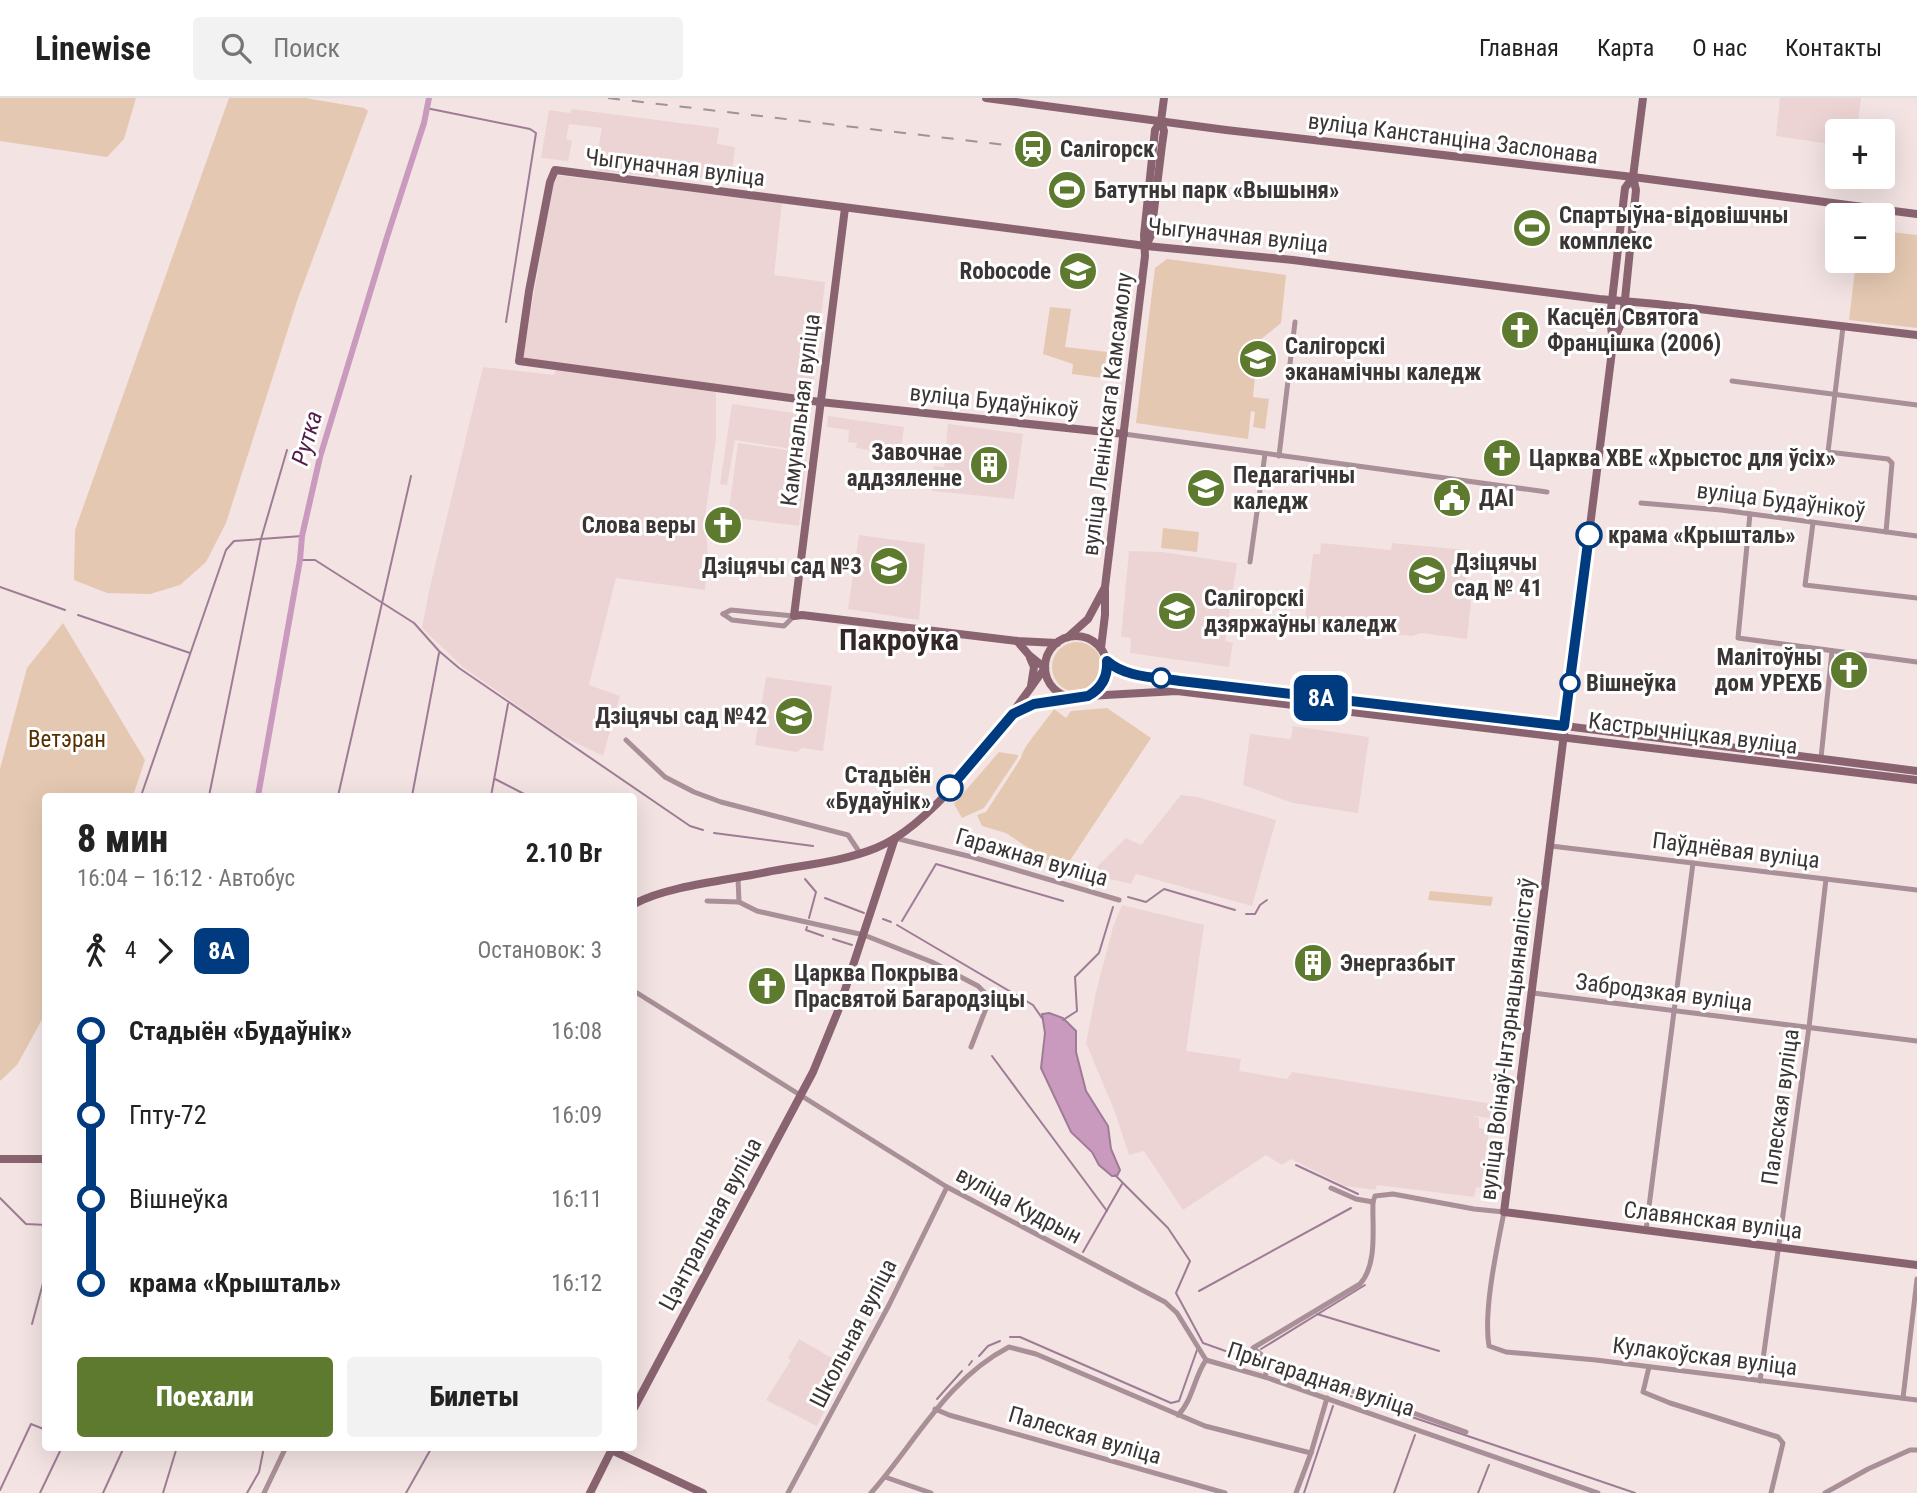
<!DOCTYPE html>
<html lang="ru">
<head>
<meta charset="utf-8">
<style>
  body { margin:0; font-family:"Roboto Condensed",sans-serif; background:#f2f2f2; color:#222; height:100vh; display:flex; flex-direction:column; font-size:26px; white-space:nowrap }
  * { box-sizing:border-box; margin:0 }
  p { font-size:23px; color:#767676 }
  .icon { flex:none; width:38px; height:38px; fill:none; stroke:currentColor; stroke-width:2; stroke-linecap:round; stroke-linejoin:round }
  .map { position:relative; flex:1; overflow:hidden }
  .side { position:absolute; left:42px; top:695px; width:595px; height:658px; display:flex; flex-direction:column; background:#fff; border-radius:7px; box-shadow:0 7px 28px #0002 }
  .side>* { flex:none }
  .badge { padding:0 14px; border-radius:10px; font-size:24px; line-height:46px }
  .fabs { position:absolute; left:1825px; top:21px; display:grid; gap:14px }
  .fabs a { display:grid; place-items:center; width:70px; height:70px; border-radius:7px; background:#fff; box-shadow:0 7px 28px #0002; font-size:35px }
  .map>.badge { position:absolute; translate:-50% -50%; box-shadow:0 0 0 4px #fff }
  .legs { display:flex; align-items:center; gap:10px; height:77px; padding:0 35px; font-size:23px }
  .legs p { margin-inline-start:auto }
  .summary { display:flex; align-items:center; justify-content:space-between; height:119px; padding:0 35px }
  h1 { font-size:38px; font-weight:800; line-height:52px }
  .cta { display:flex; gap:14px; margin-top:auto; padding:14px 35px }
  .cta a { flex:1; height:80px; border-radius:7px; background:#5d7a2e; color:#fff; font-size:28px; font-weight:800; line-height:80px; text-align:center }
  .cta a+a { background:#f2f2f2; color:#222 }
  ul { padding:0 35px; list-style:none }
  li { display:flex; align-items:center; gap:24px; height:84px; font-size:26px }
  li i { display:grid; place-items:center; width:10px; height:100%; margin:0 9px; background:currentColor }
  li i::after { content:''; width:18px; height:18px; margin:-9px; border:5px solid; border-radius:50%; background:#fff }
  li p { margin-inline-start:auto }
  li:first-child i { background:linear-gradient(#0000 50%,currentColor 0) }
  li:last-child i { background:linear-gradient(currentColor 50%,#0000 0) }
  header { display:flex; align-items:center; gap:42px; box-sizing:border-box; height:98px; padding:0 35px; background:#fff; border-bottom:2px solid #e0e0e0 }
  header strong { font-size:33px }
  nav { display:flex; gap:38px; margin-inline-start:auto; font-size:24px }
  .search { width:490px; height:63px; background:#f2f2f2; display:flex; align-items:center; gap:18px; box-sizing:border-box; padding:0 24px; border-radius:7px; color:#767676; font-size:26px }
  .map>svg:first-child { display:block }
  .built { fill:#edd4d4 }
  .green { fill:#e4c8b1 }
  .water { fill:#ca9abe; stroke:#9f7c95; stroke-width:2 }
  .lines { fill:none; stroke-linecap:round; stroke-linejoin:round }
  .stream { stroke:#9f7c95; stroke-width:2 }
  .canal { stroke:#ca9abe; stroke-width:6 }
  .street { stroke:#a98f97; stroke-width:5 }
  .secondary { stroke:#896470; stroke-width:8 }
  .rail { stroke:#9f9494; stroke-width:2; stroke-dasharray:12 12; stroke-linecap:butt }
  .line-1-casing { stroke:#fff; stroke-width:16 }
  .line-1 { stroke:#003b80; stroke-width:10 }
  .stop-1-dot { fill:#fff; stroke:#003b80; stroke-width:3.5 }
  .labels { text-anchor:middle; stroke-width:6; stroke-linejoin:round; paint-order:stroke }
  .street-label { font-size:23px; fill:#3b3535; stroke:#fff }
  .poi-label { font-size:23px; font-weight:bold; fill:#3b3535; stroke:#fff; text-anchor:start }
  .stop-label { font-size:23px; font-weight:bold; fill:#3b3535; stroke:#fff; text-anchor:start }
  .park-label { font-size:23px; fill:#592f00; stroke:#fff }
  .water-label { font-size:24px; font-style:italic; fill:#551c4a; stroke:#fff }
  .district-label { font-size:30px; font-weight:bold; fill:#322726; stroke:#fff }
</style>
</head>
<body>
<header>
<strong>Linewise</strong>
<div class="search"><svg class="icon" aria-label="search" viewBox="0 0 24 24"><circle cx="10" cy="10" r="6"/><path d="M15 15l6 6"/></svg>Поиск</div>
<nav><a>Главная</a><a>Карта</a><a>О нас</a><a>Контакты</a></nav>
</header>
<div class="map">
<svg width="1917" height="1395" viewBox="0 0 1917 1395">
  <rect width="100%" height="100%" fill="#f3e3e3"/>
  <g class="built">
    <path d="M1780,0H1861L1857,33H1838L1837,47L1776,38Z"/>
    <path d="M572,11L719,30L717,46L735,49L731,83L660,75L659,79L599,73L595,68L602,30L569,26L566,41L572,43L568,63L541,60L549,12L570,15Z"/>
    <path d="M555,77L782,105L774,177L825,184L812,299L522,262Z"/>
    <path d="M483,269L554,277L556,272L716,291V341L705,419L708,460L705,492L616,480L589,587L620,598L603,658L560,637L464,570L422,530L429,493Z"/>
    <path d="M732,306L808,317L804,353L735,342L727,387L720,386Z"/>
    <path d="M828,318L904,329L900,357L856,350L857,345L848,344L849,332L827,329Z"/>
    <path d="M948,326L1023,336L1014,401L932,393L934,368L944,369Z"/>
    <path d="M738,345L807,355L799,428L728,419Z"/>
    <path d="M859,437L925,446L919,522L848,511Z"/>
    <path d="M1321,445L1391,452L1392,445L1466,452V501L1471,503L1467,541L1421,535L1412,538L1387,536L1353,531L1354,524L1333,523L1329,528L1305,522L1313,456H1320Z"/>
    <path d="M1129,453L1162,454L1237,465L1225,543L1233,545L1229,569L1130,555L1131,540L1121,539Z"/>
    <path d="M766,579L832,588L823,653L802,650L797,654L755,647Z"/>
    <path d="M1293,628L1369,639L1358,715L1293,705L1243,687L1250,636L1291,641Z"/>
    <path d="M1181,697L1197,699L1276,722L1252,808L1136,776L1131,786L1090,776L1126,740L1141,747Z"/>
    <path d="M1122,807L1204,827L1186,953L1241,961L1239,973L1287,981L1292,974L1492,1006L1491,1020L1472,1018L1479,1020V1030L1489,1032L1481,1090L1476,1089L1474,1099L1377,1087L1375,1092L1345,1088L1291,1061L1282,1067L1266,1057L1183,1112L1144,1053L1129,1057L1115,1014L1086,945L1096,894L1113,829Z"/>
    <path d="M799,1241L844,1267L845,1271L817,1328L766,1302L791,1262L788,1260Z"/>
  </g>
  <g class="green">
    <path d="M0,0H136L124,41L107,59L0,43Z"/>
    <path d="M229,0H305L364,10L368,13L297,203L226,425L206,464L180,487L150,496L107,495L74,482L75,432Z"/>
    <path d="M1883,133L1917,137V230L1849,222L1856,163H1883Z"/>
    <path d="M1167,161L1286,177L1281,225L1239,259L1255,278L1253,299L1269,301L1265,331L1253,329L1255,314L1251,313L1248,341L1136,325L1155,170Z"/>
    <path d="M1050,209L1071,211L1065,249L1107,254L1103,280L1072,276L1073,266L1043,256Z"/>
    <path d="M1163,430L1199,434L1197,454L1161,450Z"/>
    <path d="M63,525L145,662L133,698H46L45,916L17,967L0,983V671L27,570Z"/>
    <circle cx="1077" cy="569" r="25"/>
    <path d="M1107,610L1151,640L1063,773L1006,735L982,728L977,717L986,714L1021,660C1022,650 1046,623 1054,611L1066,620L1071,613Z"/>
    <path d="M999,654L1018,657V659L984,710L962,720L954,706Z"/>
    <path d="M1430,793L1493,799L1491,808L1428,802Z"/>
  </g>
  <path class="water" d="M1049,915L1063,920L1076,933V954L1086,993L1108,1028L1111,1051L1120,1072L1117,1078H1112L1099,1067L1092,1054L1071,1034L1041,970L1045,935L1042,916Z"/>
  <g class="lines">
    <g class="stream">
      <path d="M426,10L530,31L536,35L506,224"/>
      <path d="M300,462H315L414,525L439,553L459,570L690,728L703,732"/>
      <path d="M0,489L65,512"/>
      <path d="M78,517L190,555"/>
      <path d="M495,681L528,698"/>
      <path d="M141,698L226,452L234,443L302,438"/>
      <path d="M209,698L261,441L287,352"/>
      <path d="M338,698L411,378"/>
      <path d="M412,698L439,555"/>
      <path d="M491,698L508,606"/>
      <path d="M714,735L813,748"/>
      <path d="M805,781L816,794L809,820"/>
      <path d="M1128,799L1146,804L1164,791L1235,812"/>
      <path d="M825,800L864,815"/>
      <path d="M1246,816H1255L1260,807L1267,802"/>
      <path d="M883,821L891,824"/>
      <path d="M902,823L936,766L1063,803"/>
      <path d="M897,827L1033,907L1042,920"/>
      <path d="M807,829L806,832L823,838"/>
      <path d="M833,841L852,847"/>
      <path d="M1063,922L1077,913L1075,879L1099,855L1113,809"/>
      <path d="M992,958L1107,1113"/>
      <path d="M1296,1067L1358,1096"/>
      <path d="M1115,1077L1168,1130L1190,1163L1176,1195L1203,1245L1262,1266"/>
      <path d="M0,1100L26,1126L46,1127"/>
      <path d="M1083,1154L1122,1086"/>
      <path d="M1199,1193L1351,1110"/>
      <path d="M1317,1216L1439,1253"/>
      <path d="M32,1226L46,1174"/>
      <path d="M1010,1239H1020L1171,1305L1179,1303L1197,1252"/>
      <path d="M1261,1251L1365,1187"/>
      <path d="M979,1258L988,1248L1000,1243"/>
      <path d="M969,1267L972,1263"/>
      <path d="M1274,1272L1635,1395"/>
      <path d="M937,1301L962,1273"/>
      <path d="M0,1392L31,1326L46,1332"/>
      <path d="M40,1395L62,1349"/>
      <path d="M103,1395L124,1349"/>
      <path d="M163,1395L177,1349"/>
      <path d="M247,1395L259,1374L264,1349"/>
      <path d="M406,1395L432,1349"/>
      <path d="M1304,1395L1333,1308"/>
      <path d="M1394,1395L1415,1337"/>
      <path d="M1478,1395L1489,1367"/>
    </g>
    <path class="canal" d="M258,698L300,462L302,438L320,359L387,139L424,25L429,0"/>
    <g class="street">
      <path d="M1843,229L1828,354L1888,361L1892,365L1886,434"/>
      <path d="M1732,283L1917,307"/>
      <path d="M1124,336L1547,394"/>
      <path d="M1279,358L1295,224"/>
      <path d="M1641,405L1721,412L1917,438"/>
      <path d="M1750,416L1738,540L1917,564"/>
      <path d="M1813,425L1805,487L1917,500"/>
      <path d="M1250,464L1265,356"/>
      <path d="M723,516L732,522L784,528L794,518"/>
      <path d="M723,516L731,512L794,518"/>
      <path d="M626,642L665,679L694,694L721,704L848,737L860,755"/>
      <path d="M1821,660L1832,553"/>
      <path d="M895,740L972,759L1119,802"/>
      <path d="M1551,748L1917,792"/>
      <path d="M738,780L739,804"/>
      <path d="M707,803L739,804L757,813L864,837L932,864L978,888L990,900L971,949"/>
      <path d="M634,893L947,1089L1165,1204L1177,1215L1206,1262"/>
      <path d="M1533,895L1917,943"/>
      <path d="M1331,1090L1356,1101L1373,1104"/>
      <path d="M1646,1132L1693,765"/>
      <path d="M1269,1263L1466,1334"/>
      <path d="M1649,1269L1643,1294L1670,1305L1778,1339L1783,1345L1771,1395"/>
      <path d="M1265,1279L1269,1263L1253,1250L1360,1186C1378,1166 1372,1129 1373,1104L1375,1098L1393,1096L1474,1111L1504,1114C1497,1150 1483,1213 1489,1248L1506,1254L1596,1262L1917,1302"/>
      <path d="M1760,1283L1809,929L1826,781"/>
      <path d="M1903,1300L1917,1181"/>
      <path d="M935,1311L949,1317L1225,1395"/>
      <path d="M1178,1317C1193,1302 1194,1279 1206,1262L1265,1279L1598,1395"/>
      <path d="M885,1379L931,1395"/>
      <path d="M264,1395L286,1349"/>
      <path d="M788,1395L889,1207L947,1089"/>
      <path d="M871,1395C915,1345 947,1281 1009,1249L1036,1256L1205,1328L1311,1355"/>
      <path d="M1296,1395L1311,1355L1327,1300"/>
      <path d="M1825,1395L1868,1371L1910,1352H1917"/>
    </g>
    <g class="secondary">
      <path d="M986,0L1226,32L1633,79L1917,116"/>
      <path d="M1633,79L1625,90L1610,220L1613,245L1504,1114L1917,1167"/>
      <path d="M845,110L794,518L802,517L1017,543L1057,545"/>
      <path d="M1146,148L1151,137L1162,47L1164,33L1161,23"/>
      <path d="M1614,242L1623,221L1636,92L1633,79L1643,0"/>
      <path d="M1124,336L820,304L519,263L529,193L550,84L555,72L1146,148L1293,162L1599,201L1657,206L1917,237"/>
      <circle cx="1076" cy="569" r="31"/>
      <path d="M1068,539L1088,521L1104,491"/>
      <path d="M1017,543L1029,557L1045,570"/>
      <path d="M1101,550L1105,517V489L1145,158L1144,137L1155,32L1161,23L1164,0"/>
      <path d="M1030,560L1034,569L1031,588"/>
      <path d="M1107,563C1126,580 1156,579 1180,583L1565,628L1917,673"/>
      <path d="M1088,598L1177,593L1917,682"/>
      <path d="M1016,615L1034,606L1070,601"/>
      <path d="M634,806C666,788 729,782 767,774C803,767 842,764 876,750C938,725 1006,623 1045,570"/>
      <path d="M0,1061H46"/>
      <path d="M634,1310L813,974L838,913L895,740"/>
      <path d="M611,1352L703,1395"/>
      <path d="M590,1395L613,1349"/>
    </g>
    <path class="rail" d="M608,0L1048,52"/>
  </g>
  <g class="lines">
    <defs>
      <path id="line-1" d="M950,690L1013,616L1034,606L1088,598C1102,590 1108,579 1107,563C1126,580 1156,579 1180,583L1564,628L1589,437"/>
    </defs>
    <use href="#line-1" class="line-1-casing"/>
    <use href="#line-1" class="line-1"/>
  </g>
  <defs>
    <symbol id="station-disc" viewBox="-11 -11 22 22"><circle r="9.5" fill="#5d7a2e" stroke="#fff"/><path d="M-3-6H3Q5-6 5-4V2Q5 4 3 4L4.5 6H3L1.5 4h-3L-3 6H-4.5L-3 4Q-5 4-5 2V-4Q-5-6-3-6ZM-3.5-4v3h7v-3ZM-3.5 1v1.5H-2V1ZM2 1v1.5H3.5V1Z" fill="#fff"/></symbol>
    <symbol id="stadium-disc" viewBox="-11 -11 22 22"><circle r="9.5" fill="#5d7a2e" stroke="#fff"/><path d="M0-5a6.5 5 0 1 0 0 10a6.5 5 0 1 0 0-10ZM-3.5-1.8h7v3.6h-7Z" fill="#fff"/></symbol>
    <symbol id="school-disc" viewBox="-11 -11 22 22"><circle r="9.5" fill="#5d7a2e" stroke="#fff"/><path d="M0-5L7-2L0 1L-7-2ZM-4 1L0 2.5L4 1V4Q0 6-4 4Z" fill="#fff"/></symbol>
    <symbol id="church-disc" viewBox="-11 -11 22 22"><circle r="9.5" fill="#5d7a2e" stroke="#fff"/><path d="M-1.2-6h2.4v3.5h3.3v2.4h-3.3V6h-2.4V-.1h-3.3v-2.4h3.3Z" fill="#fff"/></symbol>
    <symbol id="university-disc" viewBox="-11 -11 22 22"><circle r="9.5" fill="#5d7a2e" stroke="#fff"/><path d="M0-5L7-2L0 1L-7-2ZM-4 1L0 2.5L4 1V4Q0 6-4 4Z" fill="#fff"/></symbol>
    <symbol id="building-disc" viewBox="-11 -11 22 22"><circle r="9.5" fill="#5d7a2e" stroke="#fff"/><path d="M-4-6H4V6H1V3H-1V6H-4ZM-2.5-4.3h1.7v1.8h-1.7ZM.8-4.3h1.7v1.8H.8ZM-2.5-1h1.7V.8h-1.7ZM.8-1h1.7V.8H.8Z" fill="#fff"/></symbol>
    <symbol id="civic-disc" viewBox="-11 -11 22 22"><circle r="9.5" fill="#5d7a2e" stroke="#fff"/><path d="M-.6-6.5H3V-4.5H.6V-3L4-1V1h2V6H-6V1h2V-1L-.6-3ZM-1.2 2.5V6h2.4V2.5Z" fill="#fff"/></symbol>
  </defs>
  <g fill-rule="evenodd">
    <use href="#station-disc" x="1011" y="29" width="44" height="44"/>
    <use href="#stadium-disc" x="1045" y="70" width="44" height="44"/>
    <use href="#stadium-disc" x="1510" y="108" width="44" height="44"/>
    <use href="#school-disc" x="1056" y="151" width="44" height="44"/>
    <use href="#church-disc" x="1498" y="210" width="44" height="44"/>
    <use href="#university-disc" x="1236" y="239" width="44" height="44"/>
    <use href="#church-disc" x="1480" y="338" width="44" height="44"/>
    <use href="#building-disc" x="967" y="345" width="44" height="44"/>
    <use href="#university-disc" x="1184" y="368" width="44" height="44"/>
    <use href="#civic-disc" x="1430" y="378" width="44" height="44"/>
    <use href="#church-disc" x="701" y="405" width="44" height="44"/>
    <use href="#school-disc" x="867" y="446" width="44" height="44"/>
    <use href="#school-disc" x="1405" y="455" width="44" height="44"/>
    <use href="#university-disc" x="1155" y="491" width="44" height="44"/>
    <use href="#church-disc" x="1827" y="550" width="44" height="44"/>
    <use href="#school-disc" x="772" y="596" width="44" height="44"/>
    <use href="#building-disc" x="1291" y="843" width="44" height="44"/>
    <use href="#church-disc" x="745" y="866" width="44" height="44"/>
  </g>
  <g class="stop-1-dot">
    <circle cx="1589" cy="437" r="12"/>
    <circle cx="1161" cy="580" r="9"/>
    <circle cx="1570" cy="585" r="9"/>
    <circle cx="950" cy="690" r="12"/>
  </g>
  <g class="labels">
    <g class="street-label">
      <text transform="translate(1453 40) rotate(7)" y="8">вуліца Канстанціна Заслонава</text>
      <text transform="translate(675 69) rotate(7)" y="8">Чыгуначная вуліца</text>
      <text transform="translate(1238 137) rotate(6)" y="8">Чыгуначная вуліца</text>
      <text transform="translate(994 303) rotate(6)" y="8">вуліца Будаўнікоў</text>
      <text transform="translate(800 312) rotate(-83)" y="8">Камунальная вуліца</text>
      <text transform="translate(1107 316) rotate(-83)" y="8">вуліца Ленінскага Камсамолу</text>
      <text transform="translate(1781 402) rotate(7)" y="8">вуліца Будаўнікоў</text>
      <text transform="translate(1693 635) rotate(7)" y="8">Кастрычніцкая вуліца</text>
      <text transform="translate(1736 752) rotate(7)" y="8">Паўднёвая вуліца</text>
      <text transform="translate(1032 759) rotate(16)" y="8">Гаражная вуліца</text>
      <text transform="translate(1664 894) rotate(7)" y="8">Забродзкая вуліца</text>
      <text transform="translate(1507 941) rotate(-83)" y="8">вуліца Воінаў-Інтэрнацыяналістаў</text>
      <text transform="translate(1780 1009) rotate(-82)" y="8">Палеская вуліца</text>
      <text transform="translate(1019 1107) rotate(28)" y="8">вуліца Кудрын</text>
      <text transform="translate(1713 1122) rotate(7)" y="8">Славянская вуліца</text>
      <text transform="translate(710 1126) rotate(-62)" y="8">Цэнтральная вуліца</text>
      <text transform="translate(853 1235) rotate(-63)" y="8">Школьная вуліца</text>
      <text transform="translate(1705 1258) rotate(7)" y="8">Кулакоўская вуліца</text>
      <text transform="translate(1321 1281) rotate(18)" y="8">Прыгарадная вуліца</text>
      <text transform="translate(1085 1337) rotate(16)" y="8">Палеская вуліца</text>
    </g>
    <g class="poi-label">
      <text x="1060" y="59">Салігорск</text>
      <text x="1094" y="100">Батутны парк «Вышыня»</text>
      <text x="1559" y="125">Спартыўна-відовішчны<tspan x="1559" dy="26">комплекс</tspan></text>
      <text x="1051" y="181" text-anchor="end">Robocode</text>
      <text x="1547" y="227">Касцёл Святога<tspan x="1547" dy="26">Францішка (2006)</tspan></text>
      <text x="1285" y="256">Салігорскі<tspan x="1285" dy="26">эканамічны каледж</tspan></text>
      <text x="962" y="362" text-anchor="end">Завочнае<tspan x="962" dy="26">аддзяленне</tspan></text>
      <text x="1529" y="368">Царква ХВЕ «Хрыстос для ўсіх»</text>
      <text x="1233" y="385">Педагагічны<tspan x="1233" dy="26">каледж</tspan></text>
      <text x="1479" y="408">ДАІ</text>
      <text x="696" y="435" text-anchor="end">Слова веры</text>
      <text x="1454" y="472">Дзіцячы<tspan x="1454" dy="26">сад № 41</tspan></text>
      <text x="862" y="476" text-anchor="end">Дзіцячы сад №3</text>
      <text x="1204" y="508">Салігорскі<tspan x="1204" dy="26">дзяржаўны каледж</tspan></text>
      <text x="1822" y="567" text-anchor="end">Малітоўны<tspan x="1822" dy="26">дом УРЕХБ</tspan></text>
      <text x="767" y="626" text-anchor="end">Дзіцячы сад №42</text>
      <text x="1340" y="873">Энергазбыт</text>
      <text x="794" y="883">Царква Покрыва<tspan x="794" dy="26">Прасвятой Багародзіцы</tspan></text>
    </g>
    <g class="stop-label">
      <text x="1608" y="445">крама «Крышталь»</text>
      <text x="1586" y="593">Вішнеўка</text>
      <text x="931" y="685" text-anchor="end">Стадыён<tspan x="931" dy="26">«Будаўнік»</tspan></text>
    </g>
    <g class="park-label">
      <text x="67" y="649">Ветэран</text>
    </g>
    <g class="water-label">
      <text transform="translate(307 340) rotate(-74)" y="8">Рутка</text>
    </g>
    <g class="district-label">
      <text x="899" y="552">Пакроўка</text>
    </g>
  </g>
</svg>
<div class="fabs">
<a>+</a>
<a>−</a>
</div>
<b class="badge" style="left:1321px;top:600px;background:#003b80;color:#fff">8А</b>
<section class="side">
<div class="summary"><div><h1>8 мин</h1><p>16:04 – 16:12 · Автобус</p></div><b>2.10 Br</b></div>
<div class="legs"><svg class="icon" aria-label="walk" viewBox="0 0 24 24"><circle cx="13" cy="4" r="2"/><path d="M13 8l-2 6 4 7M11 14l-3 7M7 12l3-4h3l4 4"/></svg>4<svg class="icon" aria-label="forward" viewBox="0 0 24 24"><path d="M9 5l7 7-7 7"/></svg><b class="badge" style="background:#003b80;color:#fff">8А</b><p>Остановок: 3</p></div>
<ul>
<li><i style="color:#003b80"></i><b>Стадыён «Будаўнік»</b><p>16:08</p></li>
<li><i style="color:#003b80"></i><span>Гпту-72</span><p>16:09</p></li>
<li><i style="color:#003b80"></i><span>Вішнеўка</span><p>16:11</p></li>
<li><i style="color:#003b80"></i><b>крама «Крышталь»</b><p>16:12</p></li>
</ul>
<div class="cta"><a>Поехали</a><a>Билеты</a></div>
</section>
</div>
</body>
</html>
